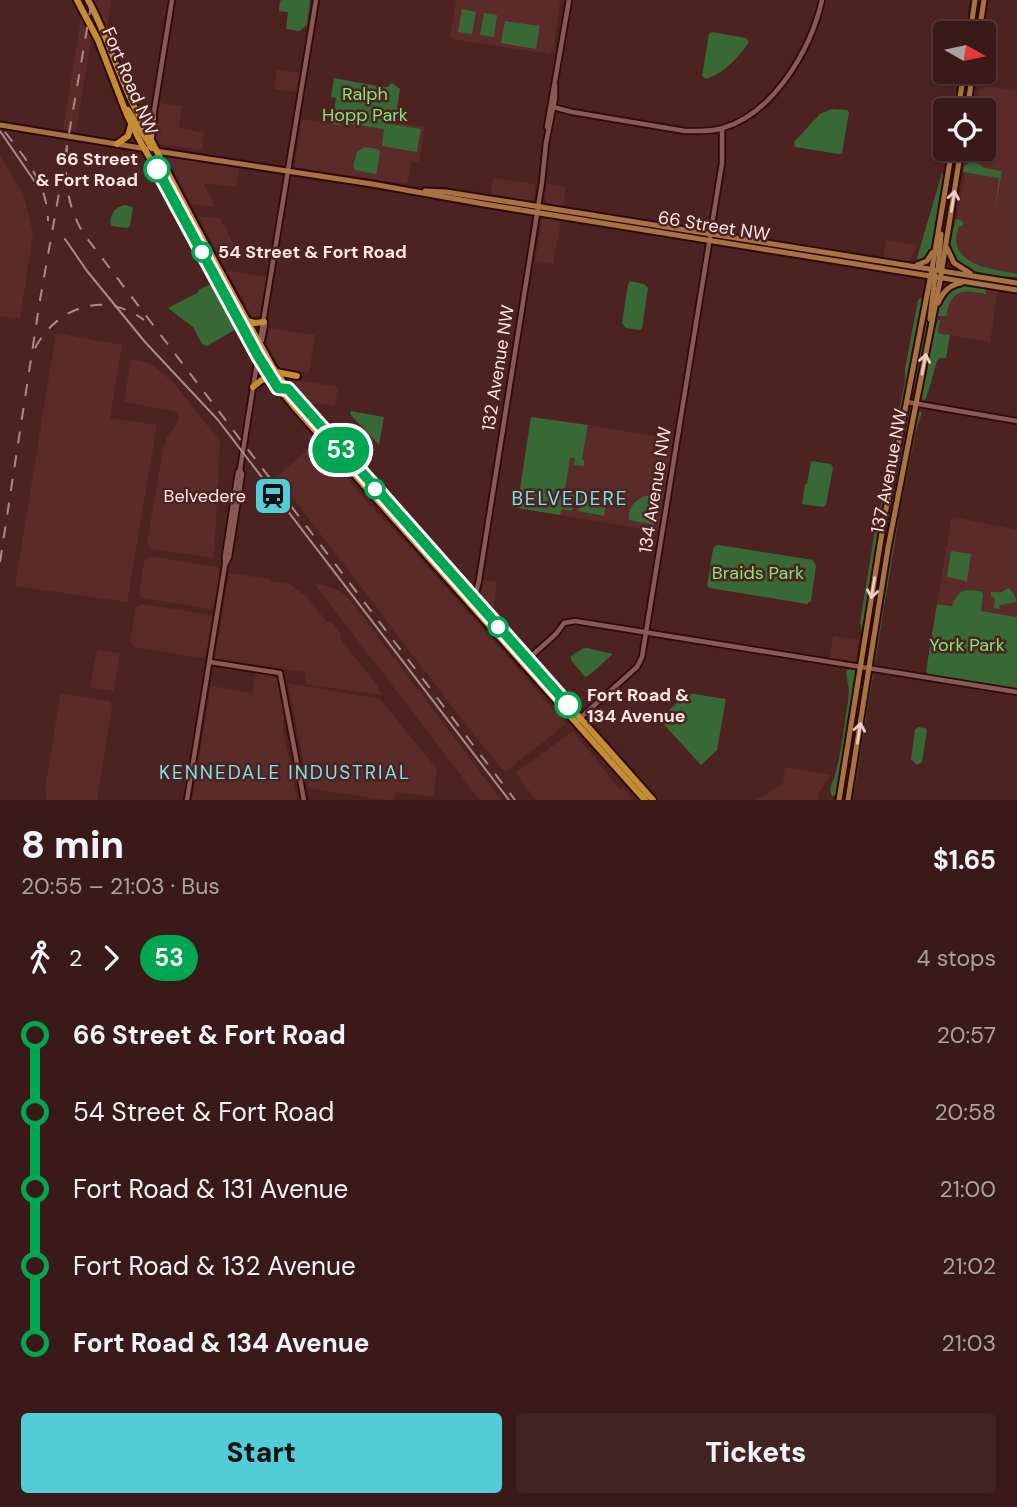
<!DOCTYPE html>
<html lang="en">
<head>
<meta charset="utf-8">
<style>
  body { margin:0; font-family:"DM Sans",sans-serif; background:#412322; color:#f1f3f6; height:100vh; display:flex; flex-direction:column; font-size:26px; white-space:nowrap }
  * { box-sizing:border-box; margin:0 }
  p { font-size:23px; color:#aba1a2 }
  .icon { flex:none; width:38px; height:38px; fill:none; stroke:currentColor; stroke-width:2; stroke-linecap:round; stroke-linejoin:round }
  .map { position:relative; height:800px; overflow:hidden }
  .details { display:flex; flex-direction:column; background:#3a1a19; flex:1 }
  .details>* { flex:none }
  .badge { padding:0 14px; border-radius:23px; font-size:24px; line-height:46px }
  .needle { width:46px; rotate:99deg }
  .tools { position:absolute; left:933px; top:21px; display:grid; gap:14px }
  .tools a { display:grid; place-items:center; width:63px; height:63px; border-radius:7px; background:#3a1a19; box-shadow:0 2px 5px #0004,0 0 0 2px #543838; font-size:35px }
  .map>.badge { position:absolute; translate:-50% -50%; box-shadow:0 0 0 4px #fff }
  .legs { display:flex; align-items:center; gap:10px; height:77px; padding:0 21px; font-size:23px }
  .legs p { margin-inline-start:auto }
  .overview { display:flex; align-items:center; justify-content:space-between; height:119px; padding:0 21px }
  h1 { font-size:38px; font-weight:800; line-height:52px }
  .cta { display:flex; gap:14px; margin-top:auto; padding:14px 21px }
  .cta a { flex:1; height:80px; border-radius:7px; background:#52ccd6; color:#111; font-size:28px; font-weight:800; line-height:80px; text-align:center }
  .cta a+a { background:#412322; color:#f1f3f6 }
  ul { padding:0 21px; list-style:none }
  li { display:flex; align-items:center; gap:24px; height:77px; font-size:26px }
  li i { display:grid; place-items:center; width:10px; height:100%; margin:0 9px; background:currentColor }
  li i::after { content:''; width:18px; height:18px; margin:-9px; border:5px solid; border-radius:50%; background:#3a1a19 }
  li p { margin-inline-start:auto }
  li:first-child i { background:linear-gradient(#0000 50%,currentColor 0) }
  li:last-child i { background:linear-gradient(currentColor 50%,#0000 0) }
  .map>svg:first-child { display:block }
  .built { fill:#5b2b29 }
  .green { fill:#376835 }
  .lines { fill:none; stroke-linecap:round; stroke-linejoin:round }
  .tertiary-casing { stroke:#31090a; stroke-width:8 }
  .secondary-casing { stroke:#31090a; stroke-width:9 }
  .primary-casing { stroke:#31090a; stroke-width:10 }
  .tertiary { stroke:#895956; stroke-width:4.5 }
  .secondary { stroke:#a67345; stroke-width:5 }
  .primary { stroke:#c38d34; stroke-width:6 }
  .tram { stroke:#aa8a88; stroke-width:2 }
  .rail { stroke:#aa8a88; stroke-width:2; stroke-dasharray:12 12; stroke-linecap:butt }
  .oneway { stroke:#ebcec3 }
  .line-1-casing { stroke:#fff; stroke-width:16 }
  .line-1 { stroke:#00a651; stroke-width:10 }
  .stop-1-dot { fill:#fff; stroke:#00a651; stroke-width:3.5 }
  .labels { text-anchor:middle; stroke-width:5; stroke-linejoin:round; paint-order:stroke }
  .street-label { font-size:18px; fill:#fce5e3; stroke:#4d2321 }
  .park-label { font-size:18px; fill:#7dea78; stroke:#4d2321 }
  .stop-label { font-size:18px; font-weight:bold; fill:#fce5e3; stroke:#4d2321; text-anchor:start }
  .poi-label { font-size:18px; fill:#fce5e3; stroke:#4d2321; text-anchor:end }
  .neighbourhood-label { font-size:19px; letter-spacing:2px; fill:#77e3ec; stroke:#4d2321 }
</style>
</head>
<body>
<div class="map">
<svg width="1017" height="800" viewBox="0 0 1017 800">
  <rect width="100%" height="100%" fill="#4d2321"/>
  <g class="built">
    <path d="M84,0H111L102,57L91,38L76,131L63,129Z"/>
    <path d="M456,0H560L554,46L550,54L452,39L450,36Z"/>
    <path d="M277,70L299,73L296,92L274,89Z"/>
    <path d="M986,86L1017,91V277L971,269L954,250L955,229L969,149H984V110H976L979,89Z"/>
    <path d="M160,103L182,106L179,128L204,133L202,148L199,150L163,145L159,142L155,134Z"/>
    <path d="M302,119L339,125L341,123L384,129L386,122H395L424,127L419,163L411,162L407,184L294,167Z"/>
    <path d="M0,156L23,193L33,233L20,319L0,316Z"/>
    <path d="M168,157L239,168L236,187L203,183L215,207L191,204L167,158Z"/>
    <path d="M493,178L533,184L535,188L534,199L530,201L493,196L491,192Z"/>
    <path d="M547,184L566,187L563,206L549,204L546,202L545,195Z"/>
    <path d="M198,216L221,219L238,254L223,263Z"/>
    <path d="M545,218L561,220L553,264L535,261L542,220Z"/>
    <path d="M886,240L916,245L911,259L908,261L883,258Z"/>
    <path d="M229,271L267,277L260,316H252L228,273Z"/>
    <path d="M970,287L998,289L990,342L938,333L941,314L947,298Z"/>
    <path d="M269,328L315,335L309,373L280,368L266,342Z"/>
    <path d="M56,333L122,345L110,418L157,425L127,602L15,586Z"/>
    <path d="M131,359L150,363L175,384L220,442L214,558L152,549L147,543L163,449L168,435L177,424L179,416L175,411L124,402Z"/>
    <path d="M296,380L338,387L335,406L314,403L309,406L291,384L292,382Z"/>
    <path d="M588,425L672,439L674,442L661,528L657,531L560,515L570,457L582,459Z"/>
    <path d="M316,442L372,507L412,549L566,724L505,772L473,734L277,477Z"/>
    <path d="M954,517L1017,530V617L937,604L951,520Z"/>
    <path d="M150,556L217,567L221,574L215,606L212,609L142,598L139,593L145,559Z"/>
    <path d="M229,573L270,579V581L289,584L308,598L327,622L332,623L341,634L340,638L379,688L382,695L305,684L306,672L215,659Z"/>
    <path d="M484,580L497,582L493,612L481,599Z"/>
    <path d="M314,583L339,590L350,600L501,800H480Z"/>
    <path d="M141,604L212,615L214,617L208,653L203,658L134,647L130,642L136,607Z"/>
    <path d="M833,636L859,640L856,660L854,662L830,658Z"/>
    <path d="M97,650L120,653L114,691L90,687Z"/>
    <path d="M256,672L273,675L278,681L284,715L283,729L297,800H192L211,686L252,693Z"/>
    <path d="M288,683L380,699L437,769L433,797L396,792L394,800H385L309,788Z"/>
    <path d="M63,694L110,701L112,705L97,800H46L47,792L45,791L60,696Z"/>
    <path d="M573,731L620,790L623,787L632,800H536L520,779L517,772Z"/>
    <path d="M785,767L831,775L818,794L819,800H756L783,784Z"/>
  </g>
  <g class="green">
    <path d="M282,0H310L307,25L299,31L286,29L288,12L279,11L280,1Z"/>
    <path d="M462,9L476,12L472,34L458,32Z"/>
    <path d="M484,13L497,15L494,37L480,35Z"/>
    <path d="M505,21L540,26L536,49L501,43Z"/>
    <path d="M712,32L746,38L749,42C738,58 724,73 706,79L702,76L709,34Z"/>
    <path d="M334,78L383,87H387L392,83L400,89L395,122H386L385,123L421,129L417,152L382,146L384,129L341,123L340,125L332,124L336,98L331,97Z"/>
    <path d="M832,109L847,110L849,112L842,153L839,154L795,147L794,142L820,114Z"/>
    <path d="M365,147L377,149L380,151L377,172L375,174L355,170L353,166L357,152Z"/>
    <path d="M971,162L979,164L984,168L1002,171L995,207L999,178L963,172L964,166Z"/>
    <path d="M942,173L944,175L942,186L944,187L932,253L929,258L918,262L917,258Z"/>
    <path d="M125,205L133,207L130,226L127,228L111,226C109,215 114,207 125,205Z"/>
    <path d="M956,219L961,220L963,223V226H959C958,230 956,238 956,242C960,267 997,270 1017,274V277C1000,277 957,273 952,253C949,243 953,229 956,219Z"/>
    <path d="M630,281L644,284L648,288L642,328L640,330L626,328L622,323L628,284Z"/>
    <path d="M934,282L926,341L915,398L913,399L916,367Z"/>
    <path d="M211,284L236,329L207,346L202,344L193,327L168,308L197,293L200,289Z"/>
    <path d="M968,284L986,287V294C975,293 961,287 952,299C948,304 948,310 946,316H937C942,296 947,286 968,284Z"/>
    <path d="M921,298L924,300L884,510L879,515L905,381V369L918,300Z"/>
    <path d="M938,320H940L938,333L950,335L946,358H940L937,361L926,399L922,401L921,397L923,390L921,389L931,341Z"/>
    <path d="M911,407H913L866,663L865,658L883,537L906,416Z"/>
    <path d="M351,411L384,417L379,445L350,414Z"/>
    <path d="M918,411L922,412L916,431L899,516L875,663L874,662L878,640L876,639L896,521Z"/>
    <path d="M531,417L588,425L582,459L584,460V466L574,465L575,458H570L565,490L576,492L572,511L562,509L560,515L517,508Z"/>
    <path d="M811,461L831,464L833,468L826,505L823,507L802,504L805,484H807Z"/>
    <path d="M581,493L607,498L604,516L578,511Z"/>
    <path d="M645,496H654L660,499L654,525L629,520C628,508 634,500 645,496Z"/>
    <path d="M878,523L881,527L864,630L862,631L860,623L876,524Z"/>
    <path d="M719,545L813,560L816,566L811,601L807,604L710,588L707,586L713,549L715,546Z"/>
    <path d="M951,551L971,554L967,581L947,577Z"/>
    <path d="M1009,588L1014,594L1017,602L1000,605L999,609L994,608L995,599L991,596V592H1001Z"/>
    <path d="M966,590L981,591L983,595L981,611L1017,617V689L928,675L926,671L937,604L952,606C955,598 958,592 966,590Z"/>
    <path d="M587,648L613,654L588,676L585,677L571,660V656L582,649Z"/>
    <path d="M851,669L856,671L838,790L836,795L832,796C828,787 833,783 835,775C842,751 844,725 848,701L849,690L846,673L847,670Z"/>
    <path d="M863,674L857,731L847,789L844,796L850,744Z"/>
    <path d="M872,674L873,675L853,799L851,798L853,783L870,677Z"/>
    <path d="M688,693L726,699L717,750L701,765L659,719Z"/>
    <path d="M918,727L925,728L927,730L922,762L917,765L911,759L915,730Z"/>
  </g>
  <g class="lines">
    <defs>
      <g id="tertiary">
        <path d="M550,109L553,107L572,112L685,131C698,131 711,132 723,128C774,113 811,49 822,0"/>
        <path d="M153,118L172,0"/>
        <path d="M547,127L569,0"/>
        <path d="M262,340L265,325L264,322"/>
        <path d="M260,341L316,0"/>
        <path d="M907,402L1017,421"/>
        <path d="M225,565V556L238,472L240,470L258,356"/>
        <path d="M471,599L476,593L479,580L542,182L546,143L555,98V84"/>
        <path d="M528,659L556,634L564,623L575,621L1017,692"/>
        <path d="M210,662L280,673L304,800"/>
        <path d="M579,719L637,667L642,657L722,163V129"/>
        <path d="M187,800L225,565L229,557L242,474L240,470"/>
      </g>
      <g id="secondary">
        <path d="M970,33L975,0"/>
        <path d="M979,33L984,0"/>
        <path d="M958,110L964,72"/>
        <path d="M967,110L973,72"/>
        <path d="M0,125L147,149"/>
        <path d="M156,151L372,184L484,204L1017,290"/>
        <path d="M425,191L446,192L510,202L1017,283"/>
        <path d="M947,248L954,263L970,273"/>
        <path d="M917,265L927,261L932,253"/>
        <path d="M938,270L941,234"/>
        <path d="M938,303C943,292 949,285 961,283"/>
        <path d="M930,319L935,276L934,273"/>
        <path d="M839,800L884,520L932,269L952,149"/>
        <path d="M848,800L888,548L940,281L961,149"/>
      </g>
      <g id="primary">
        <path d="M77,0L98,40L127,115L141,143L172,196L258,356L275,383L296,409L645,800"/>
        <path d="M88,0C107,34 117,72 135,108C174,187 217,266 260,344L272,366L288,389L653,800"/>
        <path d="M128,110L152,148"/>
        <path d="M141,119L153,118L151,138"/>
        <path d="M117,144L128,136L131,125"/>
        <path d="M247,321L255,323L264,322"/>
        <path d="M276,372L297,376"/>
        <path d="M253,387L263,379L272,381"/>
      </g>
    </defs>
    <use href="#tertiary" class="tertiary-casing"/>
    <use href="#secondary" class="secondary-casing"/>
    <use href="#primary" class="primary-casing"/>
    <use href="#tertiary" class="tertiary"/>
    <use href="#secondary" class="secondary"/>
    <use href="#primary" class="primary"/>
    <g class="tram">
      <path d="M0,131L35,182"/>
      <path d="M65,239L87,271L145,342L218,420L509,800"/>
    </g>
    <g class="rail">
      <path d="M5,132C26,159 48,185 48,221"/>
      <path d="M67,148C64,179 67,205 83,233L515,800"/>
      <path d="M65,157L92,0"/>
      <path d="M35,348C57,307 104,290 144,320"/>
      <path d="M0,562L40,300L61,182"/>
    </g>
  </g>
  <defs><path id="oneway-shaft" d="M-6 0H5M1.5-3L5.5 0L1.5 3" fill="none" stroke-width="1.6" stroke-linecap="round" stroke-linejoin="round" transform="scale(1.75)"/></defs>
  <g class="oneway">
    <use href="#oneway-shaft" transform="translate(953 201) rotate(-81)"/>
    <use href="#oneway-shaft" transform="translate(924 364) rotate(-79)"/>
    <use href="#oneway-shaft" transform="translate(873 588) rotate(99)"/>
    <use href="#oneway-shaft" transform="translate(859 733) rotate(-81)"/>
  </g>
  <g class="lines">
    <defs>
      <path id="line-1" d="M157,169L258,356L278,388L288,389L568,705"/>
    </defs>
    <use href="#line-1" class="line-1-casing"/>
    <use href="#line-1" class="line-1"/>
  </g>
  <defs>
    <symbol id="station-square" viewBox="-11 -11 22 22"><rect x="-9" y="-9" width="18" height="18" rx="4" fill="#52ccd6" stroke="#4d2321"/><path d="M-3-6H3Q5-6 5-4V2Q5 4 3 4L4.5 6H3L1.5 4h-3L-3 6H-4.5L-3 4Q-5 4-5 2V-4Q-5-6-3-6ZM-3.5-4v3h7v-3ZM-3.5 1v1.5H-2V1ZM2 1v1.5H3.5V1Z" fill="#111"/></symbol>
  </defs>
  <g fill-rule="evenodd">
    <use href="#station-square" x="251" y="474" width="44" height="44"/>
  </g>
  <g class="stop-1-dot">
    <circle cx="157" cy="169" r="12"/>
    <circle cx="202" cy="252" r="9"/>
    <circle cx="375" cy="489" r="9"/>
    <circle cx="498" cy="627" r="9"/>
    <circle cx="568" cy="705" r="12"/>
  </g>
  <g class="labels">
    <g class="street-label">
      <text transform="translate(130 81) rotate(67)" y="6">Fort Road NW</text>
      <text transform="translate(714 226) rotate(9)" y="6">66 Street NW</text>
      <text transform="translate(498 368) rotate(-81)" y="6">132 Avenue NW</text>
      <text transform="translate(889 471) rotate(-79)" y="6">137 Avenue NW</text>
      <text transform="translate(655 490) rotate(-81)" y="6">134 Avenue NW</text>
    </g>
    <g class="park-label">
      <text x="365" y="100">Ralph<tspan x="365" dy="21">Hopp Park</tspan></text>
      <text x="758" y="579">Braids Park</text>
      <text x="967" y="651">York Park</text>
    </g>
    <g class="stop-label">
      <text x="138" y="165" text-anchor="end">66 Street<tspan x="138" dy="21">&amp; Fort Road</tspan></text>
      <text x="218" y="258">54 Street &amp; Fort Road</text>
      <text x="587" y="701">Fort Road &amp;<tspan x="587" dy="21">134 Avenue</tspan></text>
    </g>
    <g class="poi-label">
      <text x="246" y="502">Belvedere</text>
    </g>
    <g class="neighbourhood-label">
      <text x="570" y="505">BELVEDERE</text>
      <text x="285" y="779">KENNEDALE INDUSTRIAL</text>
    </g>
  </g>
</svg>
<div class="tools">
<a><svg class="needle" viewBox="-14 -14 28 28"><path d="M0-13l5 13h-10z" fill="#e53935"/><path d="M0 13l5-13h-10z" fill="#aba1a2"/></svg></a>
<a><svg class="icon" aria-label="locate" viewBox="0 0 24 24"><circle cx="12" cy="12" r="6"/><path d="M12 2v4M12 18v4M2 12h4M18 12h4"/></svg></a>
</div>
<b class="badge" style="left:341px;top:450px;background:#00a651;color:#fff">53</b>
</div>
<section class="details">
<div class="overview"><div><h1>8 min</h1><p>20:55 – 21:03 · Bus</p></div><b>$1.65</b></div>
<div class="legs"><svg class="icon" aria-label="walk" viewBox="0 0 24 24"><circle cx="13" cy="4" r="2"/><path d="M13 8l-2 6 4 7M11 14l-3 7M7 12l3-4h3l4 4"/></svg>2<svg class="icon" aria-label="forward" viewBox="0 0 24 24"><path d="M9 5l7 7-7 7"/></svg><b class="badge" style="background:#00a651;color:#fff">53</b><p>4 stops</p></div>
<ul>
<li><i style="color:#00a651"></i><b>66 Street &amp; Fort Road</b><p>20:57</p></li>
<li><i style="color:#00a651"></i><span>54 Street &amp; Fort Road</span><p>20:58</p></li>
<li><i style="color:#00a651"></i><span>Fort Road &amp; 131 Avenue</span><p>21:00</p></li>
<li><i style="color:#00a651"></i><span>Fort Road &amp; 132 Avenue</span><p>21:02</p></li>
<li><i style="color:#00a651"></i><b>Fort Road &amp; 134 Avenue</b><p>21:03</p></li>
</ul>
<div class="cta"><a>Start</a><a>Tickets</a></div>
</section>
</body>
</html>
